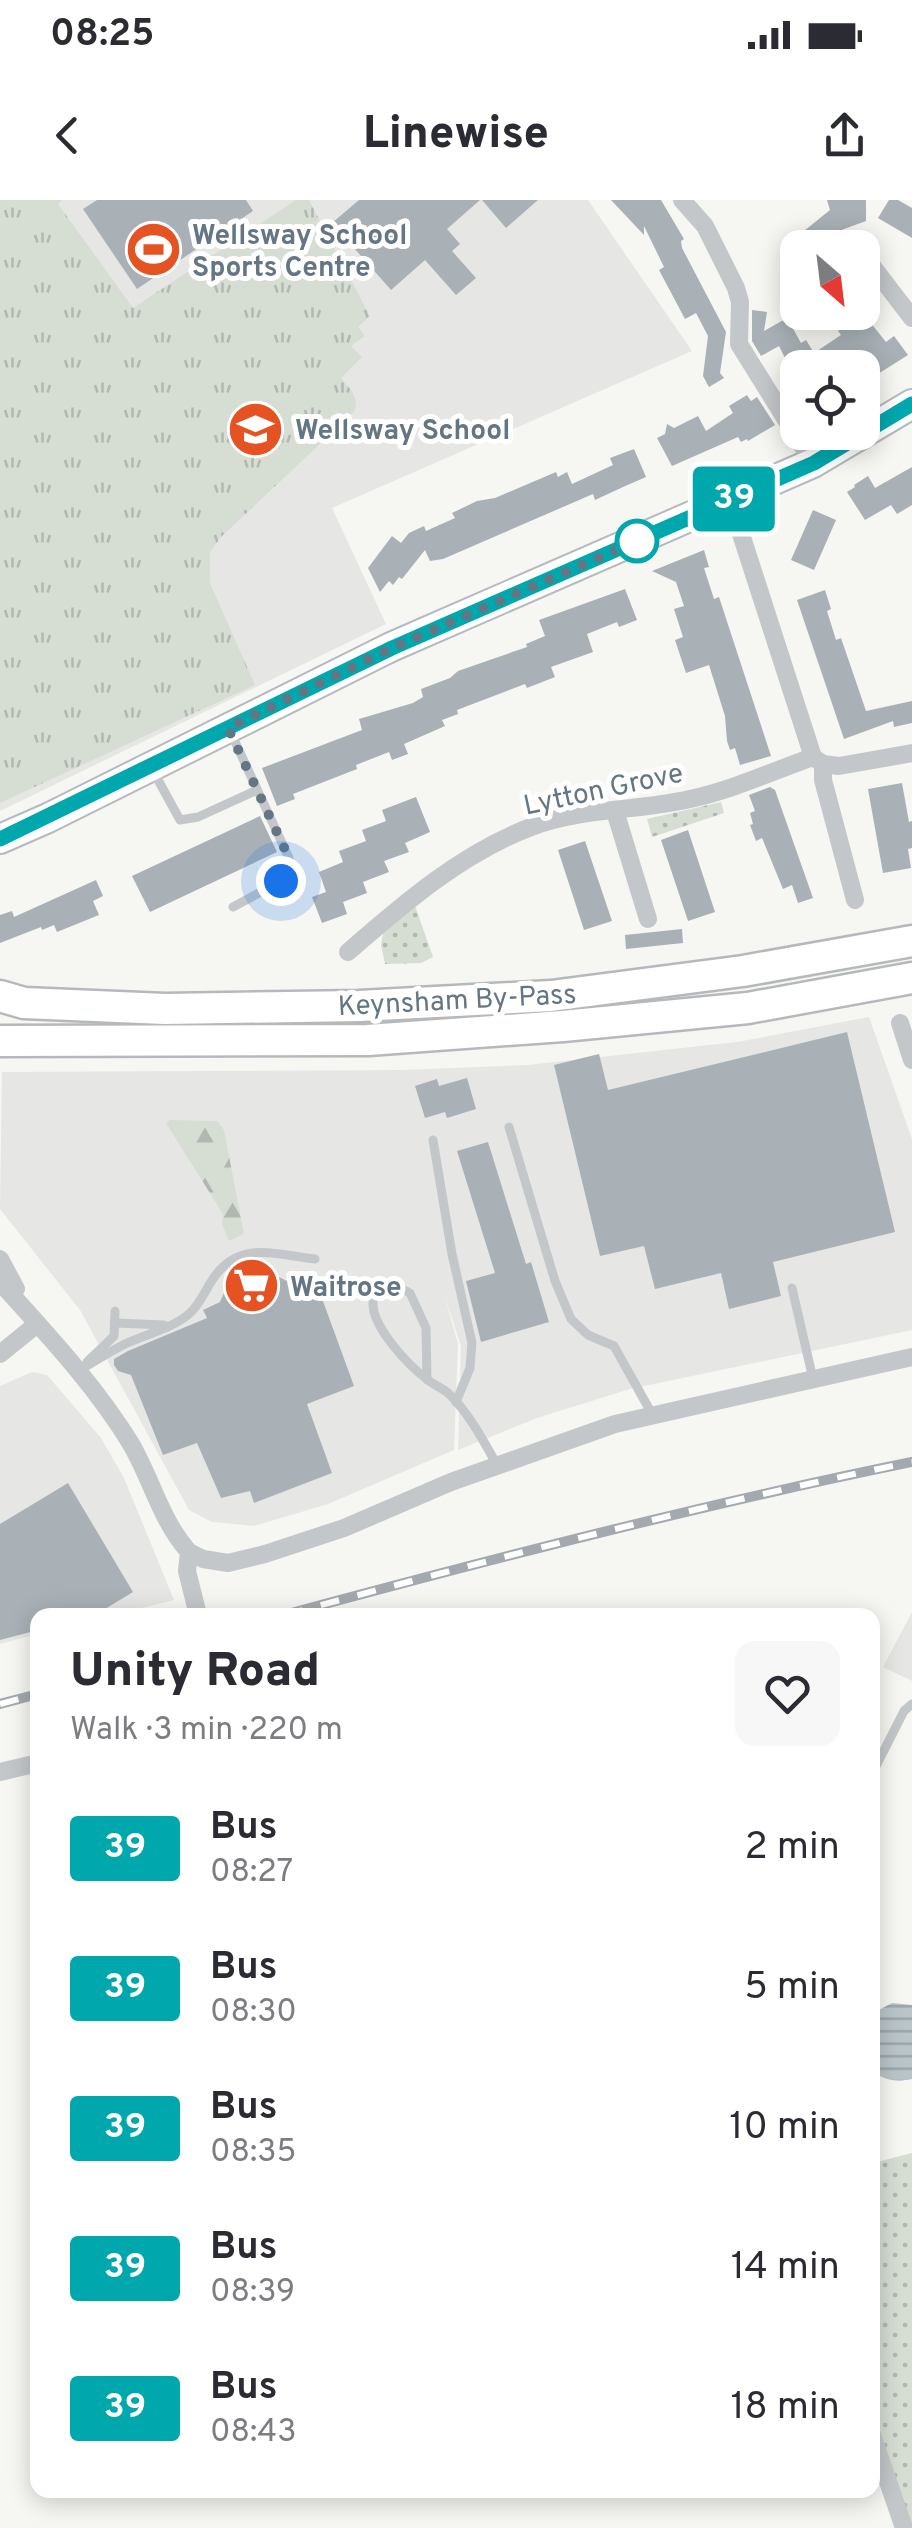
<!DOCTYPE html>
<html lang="en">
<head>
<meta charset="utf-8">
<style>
  body { margin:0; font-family:Overpass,sans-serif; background:#f7f7f7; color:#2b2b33; height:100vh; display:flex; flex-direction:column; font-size:38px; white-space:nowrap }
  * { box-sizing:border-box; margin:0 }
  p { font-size:32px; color:#7c7c81 }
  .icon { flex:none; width:55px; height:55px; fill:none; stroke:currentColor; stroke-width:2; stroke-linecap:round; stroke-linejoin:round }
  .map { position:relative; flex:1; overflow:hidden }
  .sheet { position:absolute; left:30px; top:1408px; width:850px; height:890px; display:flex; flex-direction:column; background:#fff; border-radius:20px; box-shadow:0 5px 25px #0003 }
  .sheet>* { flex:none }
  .badge { padding:0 20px; border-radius:8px; font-size:35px; line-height:65px }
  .needle { width:65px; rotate:152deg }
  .fabs { position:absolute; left:780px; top:30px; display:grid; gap:20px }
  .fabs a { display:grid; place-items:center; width:100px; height:100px; border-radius:20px; background:#fff; box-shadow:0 5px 25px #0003; font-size:50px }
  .you { position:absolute; width:50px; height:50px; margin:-25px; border:8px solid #fff; border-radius:50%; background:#1a73e8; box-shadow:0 0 0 15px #1a73e833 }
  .map>.badge { position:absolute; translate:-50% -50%; box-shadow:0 0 0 5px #fff }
  .round { display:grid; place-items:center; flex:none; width:105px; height:105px; border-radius:20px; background:#f7f7f7 }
  .overview { display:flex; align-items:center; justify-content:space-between; height:170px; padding:0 40px }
  h1 { font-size:48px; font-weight:800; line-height:75px }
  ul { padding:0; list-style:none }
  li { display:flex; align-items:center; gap:30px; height:140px; padding:0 40px }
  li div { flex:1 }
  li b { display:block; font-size:38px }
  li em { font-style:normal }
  li .badge { min-width:110px; font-weight:700; text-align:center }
  .status { display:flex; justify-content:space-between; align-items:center; height:70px; padding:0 50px; background:#fff; direction:ltr }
  .status svg { height:28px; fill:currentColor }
  header { display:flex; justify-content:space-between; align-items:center; height:130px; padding:0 40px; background:#fff; font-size:45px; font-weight:800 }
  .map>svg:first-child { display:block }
  .built { fill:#e6e7e5 }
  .grass { fill:url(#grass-dots) }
  .forest { fill:url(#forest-firs) }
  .park { fill:url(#park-tufts) }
  .water { fill:url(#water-rules) }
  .building { fill:#a9b1b6 }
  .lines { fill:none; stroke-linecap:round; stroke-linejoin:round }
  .secondary-casing { stroke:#b5babe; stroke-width:32 }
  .trunk-casing { stroke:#b6b9bc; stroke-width:35 }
  .service { stroke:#c3c7ca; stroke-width:9 }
  .minor { stroke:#c3c7ca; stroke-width:18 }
  .secondary { stroke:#fff; stroke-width:28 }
  .trunk { stroke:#fff; stroke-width:30 }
  .rail-casing { stroke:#a3a9af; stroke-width:10 }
  .rail { stroke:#fff; stroke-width:6; stroke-dasharray:19; stroke-linecap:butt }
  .line-casing { stroke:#fff; stroke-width:22 }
  .line { stroke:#00a8ad; stroke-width:15 }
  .walk { stroke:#647583; stroke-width:10; stroke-dasharray:0 18 }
  .stop-dot { fill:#fff; stroke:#00a8ad; stroke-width:5 }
  .labels { text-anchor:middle; stroke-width:10; stroke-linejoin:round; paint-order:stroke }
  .poi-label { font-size:28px; font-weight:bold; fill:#647583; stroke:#fff; text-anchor:start }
  .street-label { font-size:28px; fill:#647583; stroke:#fff }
</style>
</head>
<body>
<div class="status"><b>08:25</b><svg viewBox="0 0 49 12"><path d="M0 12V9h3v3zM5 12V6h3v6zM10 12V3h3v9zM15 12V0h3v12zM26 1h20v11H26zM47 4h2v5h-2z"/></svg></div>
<header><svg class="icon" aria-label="back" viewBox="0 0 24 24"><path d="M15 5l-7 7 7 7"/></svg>Linewise<svg class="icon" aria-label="share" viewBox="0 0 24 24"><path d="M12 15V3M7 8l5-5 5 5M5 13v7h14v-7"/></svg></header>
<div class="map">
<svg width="912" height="2328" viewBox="0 0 912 2328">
  <defs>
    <pattern id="grass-dots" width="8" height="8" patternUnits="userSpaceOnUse" patternTransform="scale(2.5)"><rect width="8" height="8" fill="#d6ddd3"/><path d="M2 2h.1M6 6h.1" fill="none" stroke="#b1b8b1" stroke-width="1.8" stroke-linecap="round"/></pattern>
    <pattern id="forest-firs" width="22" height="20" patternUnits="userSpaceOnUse" patternTransform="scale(2.5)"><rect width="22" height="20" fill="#d6ddd3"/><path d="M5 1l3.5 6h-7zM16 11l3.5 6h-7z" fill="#b1b8b1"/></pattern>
    <pattern id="park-tufts" width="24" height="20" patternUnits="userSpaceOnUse" patternTransform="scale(2.5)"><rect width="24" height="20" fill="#d6ddd3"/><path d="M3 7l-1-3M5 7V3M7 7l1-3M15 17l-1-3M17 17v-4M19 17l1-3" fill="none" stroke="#b1b8b1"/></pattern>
    <pattern id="water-rules" width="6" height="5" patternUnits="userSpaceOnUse" patternTransform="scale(2.5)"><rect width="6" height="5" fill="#bac5c9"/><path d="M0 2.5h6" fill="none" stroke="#9ba5a9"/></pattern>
  </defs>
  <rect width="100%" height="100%" fill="#f6f6f2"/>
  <g class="built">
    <path d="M0,0H588L692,151L332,308L386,424L0,611Z"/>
    <path d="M869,817L912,939V1130L630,1189L537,1218L458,1250L461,1146L445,1097L458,1144L454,1250L328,1304L254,1326L212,1322L189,1310L80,1110L0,1009L2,872L402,870L527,865L737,842Z"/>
    <path d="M32,1172L47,1175L101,1238L124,1278L174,1400L114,1415H38L37,1434L0,1444V1186Z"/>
    <path d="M912,1412V1481L883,1467Z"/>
  </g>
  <g class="grass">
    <path d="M721,602L724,613L652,637L647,619Z"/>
    <path d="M414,703L433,757L421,763L385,764L381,745L384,729Z"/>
    <path d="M912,1953V2328L873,2217V1963Z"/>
  </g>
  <path class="forest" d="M170,920L217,921L224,930L244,1034L229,1041L222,1024L223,1014L166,923Z"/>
  <path class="park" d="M0,0H62L58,4L133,108L296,0H309L370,116L358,127L365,136L351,146L362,157L341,178C350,189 360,197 354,212L221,337L210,352V383L255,485L0,603Z"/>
  <path class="water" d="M892,1803L912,1805V1879C897,1882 884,1881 873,1871V1813Z"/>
  <g class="building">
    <path d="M97,0H246L253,11L137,89L83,9Z"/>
    <path d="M359,0H480L447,29L460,44L452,51L476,78L456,95L425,60L391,90L332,23Z"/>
    <path d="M482,0H538L506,28Z"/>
    <path d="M611,0H661L684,39L681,41L682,48L726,132L720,173L724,178L709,187L703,176L708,136L696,113L685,119L659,70L664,67L644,26V35Z"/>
    <path d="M827,0H866V21L836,32L843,40L833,48H818L804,31L830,10Z"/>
    <path d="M889,0H898L912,8V38L878,18Z"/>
    <path d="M752,110L767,112L764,131L787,118L801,143L806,140L814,153L841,135L838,131L845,126L835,112H862L886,142L894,136L908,155L870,179L862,168H790L779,146L761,156L752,141Z"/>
    <path d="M747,195L751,201L757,197L775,225L748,241L747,239L741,242L738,237L672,266L657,238L665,234L667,224L674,228L698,216L706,231L733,213L729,206Z"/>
    <path d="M634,249L646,277L623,287L595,300L593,294L443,359L430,361L425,350L402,379L399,377L393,385L389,381L380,392L368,368L392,336L401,343L409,333L424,326L426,331L455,318L452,313L477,301L495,298L556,272L558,277L567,272L572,284L613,265L610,258Z"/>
    <path d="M912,267V305L897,314L891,305L865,320L847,292L855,287L854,285L868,276L875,288Z"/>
    <path d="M813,310L836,320L814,370L791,360Z"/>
    <path d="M704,350L709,367L704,368L714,399L719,397L771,556L740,565L735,548L730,550L727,541L725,516L709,465L686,473L675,440L683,437L674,409L684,406L676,382L652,371Z"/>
    <path d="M625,389L637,420L619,427L617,422L587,434L593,452L551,467L555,477L527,488L525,484L457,510L458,514L442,520L445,526L404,544L408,554L392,560L389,552L356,565L357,569L293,594L295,599L277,606L262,568L362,530L359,519L413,503L423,497L421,489L450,478L458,471L527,447L526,444L545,436L539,420Z"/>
    <path d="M825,390L831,409L827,411L836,440L841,438L866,511L912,501V523L894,527L893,521L844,539L797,400Z"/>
    <path d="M902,583L909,622L912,621V648L908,649L911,668L883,673L868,589Z"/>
    <path d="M770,587L775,590L813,698L798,703L792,685L783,689L762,638L756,641L750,625L753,624L750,613L755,611L749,595Z"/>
    <path d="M416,597L430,632L405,643L409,652L384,661L389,672L363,682L367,693L343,702L347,714L322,723L312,697L326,692L319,672L343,662L339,651L366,641L362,630L386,621L382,610Z"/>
    <path d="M260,616L277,652L150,712L132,676Z"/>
    <path d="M688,630L715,712L688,721L661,640Z"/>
    <path d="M585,641L612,721L584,730L558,650Z"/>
    <path d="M96,680L103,696L93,701L99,715L57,732L54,725L42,730L41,727L0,743V715L12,711L14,717Z"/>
    <path d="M682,729L683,743L626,749L625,735Z"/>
    <path d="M847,832L895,1032L773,1062L781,1096L729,1109L721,1073L655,1089L644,1046L600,1056L554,865L599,854L608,890Z"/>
    <path d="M467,878L476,909L447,918L445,912L425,918L415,886L437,879L439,886Z"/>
    <path d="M488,942L526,1064L531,1062L549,1122L481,1142L466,1081L495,1073L457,951Z"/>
    <path d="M250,1067L252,1071L260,1068L287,1081L312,1071L354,1186L307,1204L332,1273L254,1303L250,1291L221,1298L197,1243L163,1255L131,1175L118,1171L114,1165V1159L128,1151L207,1118L203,1110L220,1102L230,1079L237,1076L235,1072Z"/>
    <path d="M68,1283L133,1392L95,1415H38V1430L0,1440V1324Z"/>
  </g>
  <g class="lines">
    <defs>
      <path id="secondary" d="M0,639L48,618L391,447L813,263L912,204"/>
      <g id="trunk">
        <path d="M0,796L24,803L165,809L359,806L551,796L743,771L912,741"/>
        <path d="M0,841L368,840L563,826L748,808L912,778"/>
      </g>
    </defs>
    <use href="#secondary" class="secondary-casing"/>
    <use href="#trunk" class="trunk-casing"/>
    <g class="service">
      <path d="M230,531L289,658L281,681L233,707"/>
      <path d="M152,569L180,620L198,617L257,590"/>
      <path d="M509,927L555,1081L571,1119L588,1135L614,1146L652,1214"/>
      <path d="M433,940L452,1054L472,1143L470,1168L456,1202"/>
      <path d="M792,1088L813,1179"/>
      <path d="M116,1123L164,1125"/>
      <path d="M87,1162L114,1136L115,1111"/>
      <path d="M78,1171C94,1162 109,1152 125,1144C146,1134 171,1129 189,1114C203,1102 207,1083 220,1070C246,1041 283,1056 315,1059"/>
      <path d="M427,1180L426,1128L410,1093L398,1087L374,1097C366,1122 409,1166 428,1180C434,1185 442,1188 448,1193C469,1213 483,1240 497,1265"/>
      <path d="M872,1574L904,1511L912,1504"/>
    </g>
    <g class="minor">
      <path d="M682,0L705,26L736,88L740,102L739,144L813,263"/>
      <path d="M869,62L912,118"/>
      <path d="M730,300L813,557L823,564V580L855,700"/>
      <path d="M823,564L839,566L912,553"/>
      <path d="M615,611L648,719"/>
      <path d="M348,752C403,704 462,653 531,627C581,608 638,611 690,599C732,590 773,571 813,557"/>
      <path d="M900,823L912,860"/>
      <path d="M0,1059L16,1089"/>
      <path d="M0,1082C46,1133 95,1185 131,1244C152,1280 161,1321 189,1352L187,1371L198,1415"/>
      <path d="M0,1154L37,1124"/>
      <path d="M189,1352L203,1359L228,1363L265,1354L344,1328L451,1282L615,1224L912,1157"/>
      <path d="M0,1572L38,1563"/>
      <path d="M872,2235L904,2328"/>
    </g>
    <use href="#secondary" class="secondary"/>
    <use href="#trunk" class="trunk"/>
    <defs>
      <g id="rail">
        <path d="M284,1415C492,1359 700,1305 912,1262"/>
        <path d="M0,1504L38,1494"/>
      </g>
    </defs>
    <use href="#rail" class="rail-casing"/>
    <use href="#rail" class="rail"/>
  </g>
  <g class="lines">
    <defs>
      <path id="line" d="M0,639L392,448L814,263L912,204"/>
    </defs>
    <use href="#line" class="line-casing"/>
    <use href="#line" class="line"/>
    <path class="walk" d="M281,681L289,658L228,528L392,448L637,341"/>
  </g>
  <defs>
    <symbol id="stadium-disc" viewBox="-11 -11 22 22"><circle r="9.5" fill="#e55323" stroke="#fff"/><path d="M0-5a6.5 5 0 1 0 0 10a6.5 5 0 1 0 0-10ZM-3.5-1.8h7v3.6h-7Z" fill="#fff"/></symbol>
    <symbol id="school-disc" viewBox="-11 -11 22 22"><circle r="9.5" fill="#e55323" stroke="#fff"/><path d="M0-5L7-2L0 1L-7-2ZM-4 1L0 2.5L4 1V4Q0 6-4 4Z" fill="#fff"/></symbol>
    <symbol id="supermarket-disc" viewBox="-11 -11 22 22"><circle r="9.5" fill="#e55323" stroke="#fff"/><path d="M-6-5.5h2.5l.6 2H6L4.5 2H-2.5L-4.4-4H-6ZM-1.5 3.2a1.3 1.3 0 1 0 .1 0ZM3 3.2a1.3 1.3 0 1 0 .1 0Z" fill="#fff"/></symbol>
  </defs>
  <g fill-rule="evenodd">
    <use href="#stadium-disc" x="122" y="18" width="63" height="63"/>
    <use href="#school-disc" x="224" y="198" width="63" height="63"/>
    <use href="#supermarket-disc" x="220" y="1054" width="63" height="63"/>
  </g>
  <circle class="stop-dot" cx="637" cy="341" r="20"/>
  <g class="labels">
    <g class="poi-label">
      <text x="192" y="44">Wellsway School<tspan x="192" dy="32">Sports Centre</tspan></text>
      <text x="295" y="239">Wellsway School</text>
      <text x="290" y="1096">Waitrose</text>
    </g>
    <g class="street-label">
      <text transform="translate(603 588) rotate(-12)" y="10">Lytton Grove</text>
      <text transform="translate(457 799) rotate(-3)" y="10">Keynsham By-Pass</text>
    </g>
  </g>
</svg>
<div class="fabs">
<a><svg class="needle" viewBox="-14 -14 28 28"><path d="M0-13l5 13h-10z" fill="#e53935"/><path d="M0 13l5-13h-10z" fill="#7c7c81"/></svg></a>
<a><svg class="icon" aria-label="locate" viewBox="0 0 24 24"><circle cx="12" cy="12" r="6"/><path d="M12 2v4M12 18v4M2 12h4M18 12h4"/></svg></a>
</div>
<div class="you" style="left:281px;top:681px"></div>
<b class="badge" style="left:734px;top:299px;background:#00a8ad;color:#fff">39</b>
<section class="sheet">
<div class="overview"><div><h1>Unity Road</h1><p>Walk · 3 min · 220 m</p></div><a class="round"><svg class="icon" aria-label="heart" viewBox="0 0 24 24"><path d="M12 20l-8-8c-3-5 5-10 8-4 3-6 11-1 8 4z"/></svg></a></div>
<ul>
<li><span class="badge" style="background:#00a8ad;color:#fff">39</span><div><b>Bus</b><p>08:27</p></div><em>2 min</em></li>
<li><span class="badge" style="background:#00a8ad;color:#fff">39</span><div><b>Bus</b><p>08:30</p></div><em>5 min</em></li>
<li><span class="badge" style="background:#00a8ad;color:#fff">39</span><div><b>Bus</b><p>08:35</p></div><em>10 min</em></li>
<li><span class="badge" style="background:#00a8ad;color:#fff">39</span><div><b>Bus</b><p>08:39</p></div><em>14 min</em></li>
<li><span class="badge" style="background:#00a8ad;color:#fff">39</span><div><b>Bus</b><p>08:43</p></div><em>18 min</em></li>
</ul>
</section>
</div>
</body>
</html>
